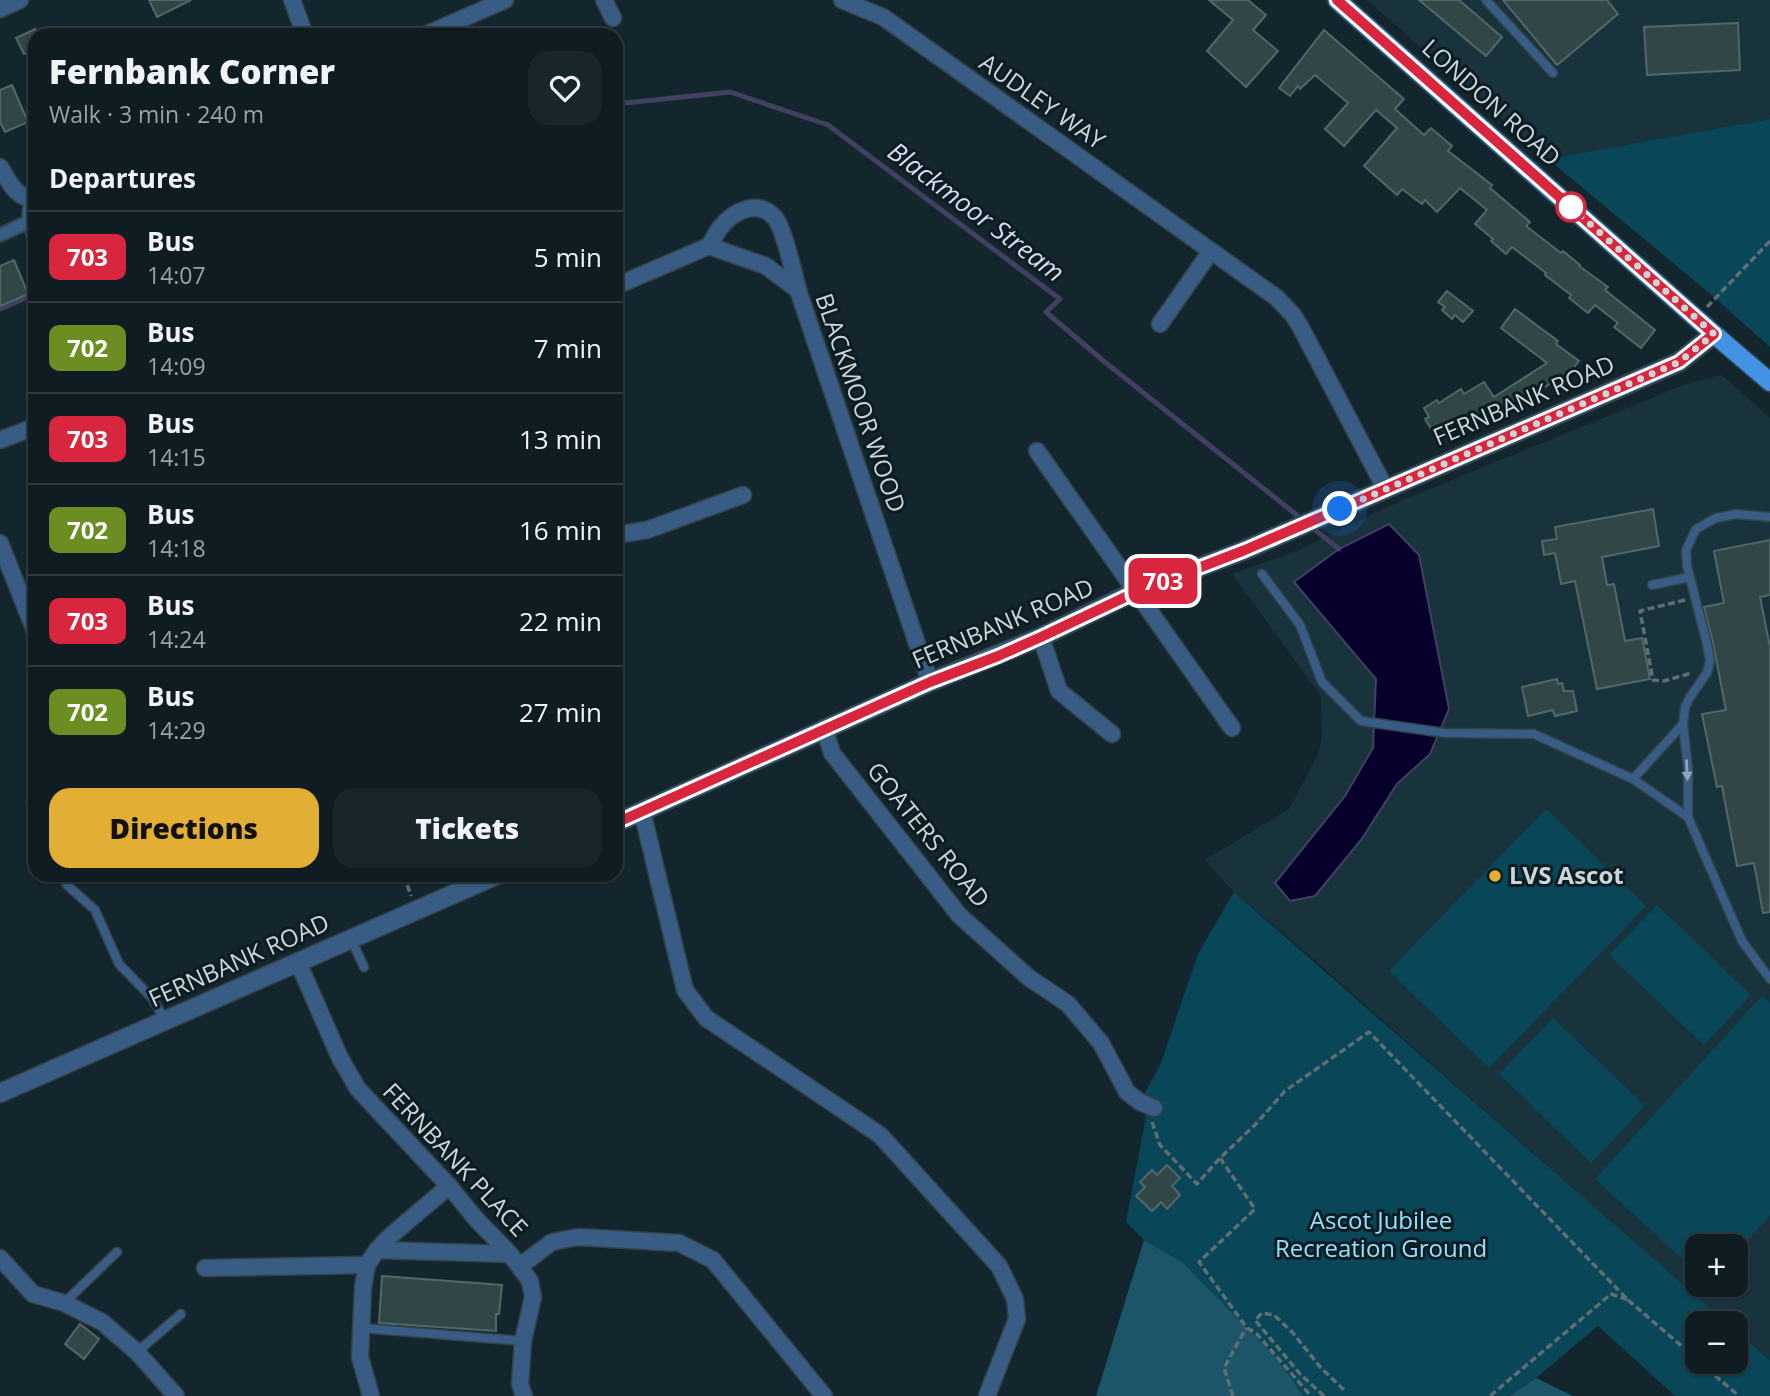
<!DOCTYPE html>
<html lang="en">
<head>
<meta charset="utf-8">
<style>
  body { margin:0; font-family:"Open Sans",sans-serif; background:#18252a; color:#f1f3f6; height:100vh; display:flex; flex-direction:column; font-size:26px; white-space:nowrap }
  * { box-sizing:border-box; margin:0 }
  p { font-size:23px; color:#9ba1a5 }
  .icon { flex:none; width:38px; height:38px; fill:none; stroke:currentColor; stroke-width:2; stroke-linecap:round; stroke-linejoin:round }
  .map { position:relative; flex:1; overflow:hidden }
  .side { position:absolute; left:28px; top:28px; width:595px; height:854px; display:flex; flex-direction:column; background:#0f1c22; border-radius:21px; box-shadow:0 2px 5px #0004,0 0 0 2px #2f3a40 }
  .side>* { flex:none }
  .badge { padding:0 14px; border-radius:10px; font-size:24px; line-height:46px }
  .fabs { position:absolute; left:1685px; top:1234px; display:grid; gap:14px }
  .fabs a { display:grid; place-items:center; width:63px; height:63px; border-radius:14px; background:#0f1c22; box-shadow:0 2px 5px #0004,0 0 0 2px #2f3a40; font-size:35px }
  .you { position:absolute; width:35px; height:35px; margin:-18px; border:5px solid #fff; border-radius:50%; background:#1a73e8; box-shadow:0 0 0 10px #1a73e833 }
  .map>.badge { position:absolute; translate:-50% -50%; box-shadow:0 0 0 4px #fff }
  h2 { padding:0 21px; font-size:26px; line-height:63px }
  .round { display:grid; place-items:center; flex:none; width:74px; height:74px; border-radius:21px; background:#18252a }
  .summary { display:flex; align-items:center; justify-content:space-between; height:119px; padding:0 21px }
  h1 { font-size:33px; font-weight:800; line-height:52px }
  .primary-button { display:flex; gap:14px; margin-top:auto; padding:14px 21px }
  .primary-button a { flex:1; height:80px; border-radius:21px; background:#e3ae34; color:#111; font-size:28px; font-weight:800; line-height:80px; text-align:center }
  .primary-button a+a { background:#18252a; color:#f1f3f6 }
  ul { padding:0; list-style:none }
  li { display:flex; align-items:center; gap:21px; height:91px; padding:0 21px; border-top:2px solid #2f3a40 }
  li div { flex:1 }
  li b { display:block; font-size:26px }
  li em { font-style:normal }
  li .badge { min-width:77px; font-weight:700; text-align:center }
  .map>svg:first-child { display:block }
  .built { fill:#19333d; fill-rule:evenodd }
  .green { fill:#084658 }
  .forest { fill:#1c5568 }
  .water { fill:#07002c; stroke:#424060; stroke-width:2 }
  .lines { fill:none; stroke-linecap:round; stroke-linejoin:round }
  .stream { stroke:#424060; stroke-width:5 }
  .building { fill:#314646; stroke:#526868; stroke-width:2 }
  .service-casing { stroke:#314249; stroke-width:11 }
  .pedestrian-casing { stroke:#314249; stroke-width:16 }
  .minor-casing { stroke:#314249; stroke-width:19 }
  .tertiary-casing { stroke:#314249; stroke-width:21 }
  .primary-casing { stroke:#314249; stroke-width:21 }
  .path { stroke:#5e6e73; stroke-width:3.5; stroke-dasharray:7 3.5; stroke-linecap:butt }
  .service { stroke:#385c83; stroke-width:8 }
  .pedestrian { stroke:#385c83; stroke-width:12 }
  .minor { stroke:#385c83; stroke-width:16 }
  .tertiary { stroke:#385c83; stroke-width:18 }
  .primary { stroke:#4392e3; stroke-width:18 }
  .oneway { fill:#90a5b7 }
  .line-casing { stroke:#fff; stroke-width:16 }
  .line { stroke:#d7263d; stroke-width:10 }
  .walk { stroke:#cbd6da; stroke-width:7; stroke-dasharray:0 12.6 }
  .stop-dot { fill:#fff; stroke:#d7263d; stroke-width:3.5 }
  .poi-dot { fill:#e3ae34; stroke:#0b1d23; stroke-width:2.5 }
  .labels { text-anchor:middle; stroke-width:6; stroke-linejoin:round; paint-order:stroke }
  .street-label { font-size:24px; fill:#cbd6da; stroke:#0b1d23 }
  .poi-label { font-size:24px; font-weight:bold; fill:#cbd6da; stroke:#0b1d23; text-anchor:start }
  .park-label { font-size:24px; fill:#95e0fc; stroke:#0b1d23 }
  .water-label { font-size:26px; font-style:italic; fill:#d9dcf0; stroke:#0b1d23 }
</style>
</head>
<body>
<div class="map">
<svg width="1770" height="1396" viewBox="0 0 1770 1396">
  <rect width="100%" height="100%" fill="#14262d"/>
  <g class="built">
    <path d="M1367,0H1770V119L1548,159Z"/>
    <path d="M1722,375L1770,418V1360L1736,1331V1323H1727L1664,1269L1294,942L1234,892L1205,860L1289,809L1319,752L1322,736L1321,696L1232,574L1296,551L1403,500L1686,384ZM1698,1246H1736V1284H1698Z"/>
  </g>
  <g class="green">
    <path d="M1770,119V347L1715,298L1548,159Z"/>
    <path d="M1546,809L1646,906L1489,1068L1389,971Z"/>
    <path d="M1234,892L1727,1323H1698V1362H1736V1331L1770,1360V1396H1675L1598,1326L1536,1378L1508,1396H1304L1274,1355L1182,1262L1144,1240L1126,1222L1146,1117L1140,1102L1161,1063L1198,954Z"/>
    <path d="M1657,905L1751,995L1704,1045L1609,955Z"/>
    <path d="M1762,996L1770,1003V1215L1736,1253V1246H1698L1697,1272L1595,1179Z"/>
    <path d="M1553,1018L1645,1106L1591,1163L1499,1074Z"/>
  </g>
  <g class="forest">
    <path d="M1144,1240L1182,1262L1274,1355L1304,1396H1096Z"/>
    <path d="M1536,1378L1571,1395L1572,1396H1509Z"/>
  </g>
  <path class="water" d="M1389,524L1419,555L1449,709L1430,754L1397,784L1361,840L1315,896L1290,901L1275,883L1345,796L1373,748L1376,679L1294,582L1339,549Z"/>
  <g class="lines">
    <g class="stream">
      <path d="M616,104L730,92L828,125L1060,299L1046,312L1106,363L1303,520"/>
      <path d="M0,309L35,294"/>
      <path d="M1310,526L1339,549"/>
    </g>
  </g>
  <g class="building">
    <path d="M149,0H191L157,17Z"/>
    <path d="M1209,0H1248L1266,15L1253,30L1278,51L1246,87L1207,51L1233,20Z"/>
    <path d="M1419,0H1459L1502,37L1486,56Z"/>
    <path d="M1503,0H1607L1618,14L1557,65Z"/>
    <path d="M1738,23L1740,70L1647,75L1644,27Z"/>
    <path d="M35,29V49L24,54L16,38Z"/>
    <path d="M1324,30L1404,99L1395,109L1424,135L1431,128L1452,146L1448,151L1492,185L1490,188L1530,222L1526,226L1561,253L1563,251L1580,265L1579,266L1608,287L1605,290L1655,330L1641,348L1614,327L1618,323L1595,305L1588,313L1569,298L1571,295L1545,275L1546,273L1512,247L1506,254L1491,241L1493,239L1475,224L1487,210L1460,188L1437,212L1425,200L1422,204L1402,189L1397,195L1364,166L1397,128L1376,110L1344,146L1325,129L1348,103L1315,75L1300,89L1298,86L1290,96L1279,88Z"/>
    <path d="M12,85L28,122L5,132L0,122V90Z"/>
    <path d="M14,260L28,294L0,306V266Z"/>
    <path d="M1447,291L1473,311L1463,322L1455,315L1452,319L1442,310L1445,307L1438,302Z"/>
    <path d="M1515,309L1558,341L1556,344L1579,361L1561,384L1556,380L1492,421L1486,413L1462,427L1460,425L1437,439L1425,419L1429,417L1424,408L1437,400L1439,403L1461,389L1464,394L1484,382L1494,397L1547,363L1501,328Z"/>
    <path d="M1653,509L1659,546L1602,557L1607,585L1614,584L1625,641L1642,638L1650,679L1597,689L1575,581L1561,584L1555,553L1544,555L1542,541L1557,539L1555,527Z"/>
    <path d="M1770,540V595L1760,597L1770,647V912L1763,913L1754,863L1737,866L1722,786L1717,787L1702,714L1726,710L1713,643L1704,607L1724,603L1714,551Z"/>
    <path d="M1557,679L1558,684L1562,683L1564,691H1573L1577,711L1555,716L1553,710L1528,716L1522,687Z"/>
    <path d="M1167,1165L1180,1178L1172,1186L1180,1195L1167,1209L1161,1202L1152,1211L1136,1196L1145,1187L1140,1182L1152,1170L1157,1175Z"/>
    <path d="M382,1276L502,1285L499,1314H496V1331L379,1323Z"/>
    <path d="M80,1324L99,1339L84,1359L65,1344Z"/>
  </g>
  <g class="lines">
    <defs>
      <g id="service">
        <path d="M1486,0L1553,73"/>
        <path d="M1770,517L1736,514L1716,518L1696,529L1686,550L1687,566L1707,644L1710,661L1707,673L1690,697L1685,707L1683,724L1688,768V817L1742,941L1770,979"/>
        <path d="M1262,574L1300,625L1322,682L1361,721L1445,733L1534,734L1633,779L1688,817"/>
        <path d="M1652,585L1690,577"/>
        <path d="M1633,779L1683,724"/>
        <path d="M31,802L35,812"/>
        <path d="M62,875L67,885L95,910L119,964L152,998L165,1020"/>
        <path d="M351,939L364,967"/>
        <path d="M64,1303L117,1252"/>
        <path d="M362,1328L523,1341"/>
        <path d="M137,1352L181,1314"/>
      </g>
      <path id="pedestrian" d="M0,235L30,221"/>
      <g id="minor">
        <path d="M292,0L305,35"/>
        <path d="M604,0L613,18"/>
        <path d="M842,0L883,17L1277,298L1293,315L1300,326L1385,488"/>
        <path d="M0,9L20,0"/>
        <path d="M425,35L505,0"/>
        <path d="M0,167C10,183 15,197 35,200"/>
        <path d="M33,200C29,214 30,222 35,235"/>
        <path d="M709,246C713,240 716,233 720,228C733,211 759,198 775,218C784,229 794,274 798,290"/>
        <path d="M616,286L709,246L766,266L798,290L930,682"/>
        <path d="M1160,324L1211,251"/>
        <path d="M0,440L35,427"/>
        <path d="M1037,451L1232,728"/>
        <path d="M616,535L647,530L743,495"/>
        <path d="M0,543L35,631"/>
        <path d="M1041,637L1059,691L1112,734"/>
        <path d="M824,728L832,753L959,915L1028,977L1068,1004L1101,1043L1127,1092L1140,1102L1154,1108"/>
        <path d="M642,811L685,990L706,1018L880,1135L999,1266L1015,1299L1017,1319L987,1396"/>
        <path d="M298,962L340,1058L358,1089L449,1186L476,1219L510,1254L530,1281L533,1297L523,1341L520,1384L524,1396"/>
        <path d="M377,1250L510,1254"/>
        <path d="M0,1258L33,1294L64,1303L102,1322L137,1352L176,1396"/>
        <path d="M520,1266L552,1242L578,1237L679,1243L713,1260L824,1396"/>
        <path d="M205,1268L367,1265"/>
        <path d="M371,1396L360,1357L363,1287L367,1265L377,1250L388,1238L449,1186"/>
      </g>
      <g id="tertiary">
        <path d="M616,823L930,682L1041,637L1136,591L1245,550L1679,362L1714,334"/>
        <path d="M0,1093L497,875"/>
      </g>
      <path id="primary" d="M1337,0L1714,334L1770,382"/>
    </defs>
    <use href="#service" class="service-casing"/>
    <use href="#pedestrian" class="pedestrian-casing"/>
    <use href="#minor" class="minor-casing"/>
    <use href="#tertiary" class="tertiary-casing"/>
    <use href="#primary" class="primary-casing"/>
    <g class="path">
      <path d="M1707,307L1770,241"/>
      <path d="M1685,600L1640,611L1653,680L1664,681L1688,674L1691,675"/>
      <path d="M404,875L411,896"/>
      <path d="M1152,1122L1160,1145L1197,1184L1220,1158L1255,1125L1285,1091L1369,1032L1628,1300L1611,1294L1490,1396"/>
      <path d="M1220,1158L1255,1209L1199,1262L1247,1328L1256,1333L1311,1396"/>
      <path d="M1628,1300L1698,1360"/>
      <path d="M1699,1362L1739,1396"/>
      <path d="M1233,1396L1224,1368L1246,1328"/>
      <path d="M1324,1396L1300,1374L1255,1320L1262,1313L1274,1315L1293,1333L1321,1368L1344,1390"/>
    </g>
    <use href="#service" class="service"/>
    <use href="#pedestrian" class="pedestrian"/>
    <use href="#minor" class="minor"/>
    <use href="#tertiary" class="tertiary"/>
    <use href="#primary" class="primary"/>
  </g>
  <defs><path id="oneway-solid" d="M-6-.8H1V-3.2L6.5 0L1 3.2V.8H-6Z" transform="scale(1.75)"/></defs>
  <use class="oneway" href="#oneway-solid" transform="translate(1687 770) rotate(87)"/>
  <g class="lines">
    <defs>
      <path id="line" d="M616,823L930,682L998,656L1041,637L1136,592L1245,550L1679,362L1714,334L1337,0"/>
    </defs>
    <use href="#line" class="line-casing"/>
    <use href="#line" class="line"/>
    <path class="walk" d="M1340,509L1679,362L1714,334L1571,207"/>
  </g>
  <circle class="stop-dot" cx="1571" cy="207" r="14"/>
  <circle class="poi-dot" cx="1495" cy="876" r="7"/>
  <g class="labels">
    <g class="street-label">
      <text transform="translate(1042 102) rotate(35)" y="8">AUDLEY WAY</text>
      <text transform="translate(1491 103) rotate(42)" y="8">LONDON ROAD</text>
      <text transform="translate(1524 401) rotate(-23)" y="8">FERNBANK ROAD</text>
      <text transform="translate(860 403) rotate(71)" y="8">BLACKMOOR WOOD</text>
      <text transform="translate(1003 624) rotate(-23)" y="8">FERNBANK ROAD</text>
      <text transform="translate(928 835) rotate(51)" y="8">GOATERS ROAD</text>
      <text transform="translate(239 961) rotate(-24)" y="8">FERNBANK ROAD</text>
      <text transform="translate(455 1160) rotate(47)" y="8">FERNBANK PLACE</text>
    </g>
    <g class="poi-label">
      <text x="1509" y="884">LVS Ascot</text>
    </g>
    <g class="park-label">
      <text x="1381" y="1229">Ascot Jubilee<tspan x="1381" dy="28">Recreation Ground</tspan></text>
    </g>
    <g class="water-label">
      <text transform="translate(976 212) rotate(37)" y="9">Blackmoor Stream</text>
    </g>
  </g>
</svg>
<div class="fabs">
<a>+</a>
<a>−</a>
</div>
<div class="you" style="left:1340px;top:509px"></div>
<b class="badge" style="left:1163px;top:581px;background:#d7263d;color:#fff">703</b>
<section class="side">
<div class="summary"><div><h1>Fernbank Corner</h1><p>Walk · 3 min · 240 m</p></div><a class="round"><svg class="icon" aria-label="heart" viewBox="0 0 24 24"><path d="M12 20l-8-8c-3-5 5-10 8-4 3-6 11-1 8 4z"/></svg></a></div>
<h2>Departures</h2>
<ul>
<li><span class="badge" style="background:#d7263d;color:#fff">703</span><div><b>Bus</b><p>14:07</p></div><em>5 min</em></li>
<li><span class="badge" style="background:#6b8e23;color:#fff">702</span><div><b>Bus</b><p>14:09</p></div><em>7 min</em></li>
<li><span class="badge" style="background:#d7263d;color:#fff">703</span><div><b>Bus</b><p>14:15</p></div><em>13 min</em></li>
<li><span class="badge" style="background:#6b8e23;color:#fff">702</span><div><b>Bus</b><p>14:18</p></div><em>16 min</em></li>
<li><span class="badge" style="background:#d7263d;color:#fff">703</span><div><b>Bus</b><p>14:24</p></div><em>22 min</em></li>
<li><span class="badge" style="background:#6b8e23;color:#fff">702</span><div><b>Bus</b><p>14:29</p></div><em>27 min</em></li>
</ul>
<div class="primary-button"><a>Directions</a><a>Tickets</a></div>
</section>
</div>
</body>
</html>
